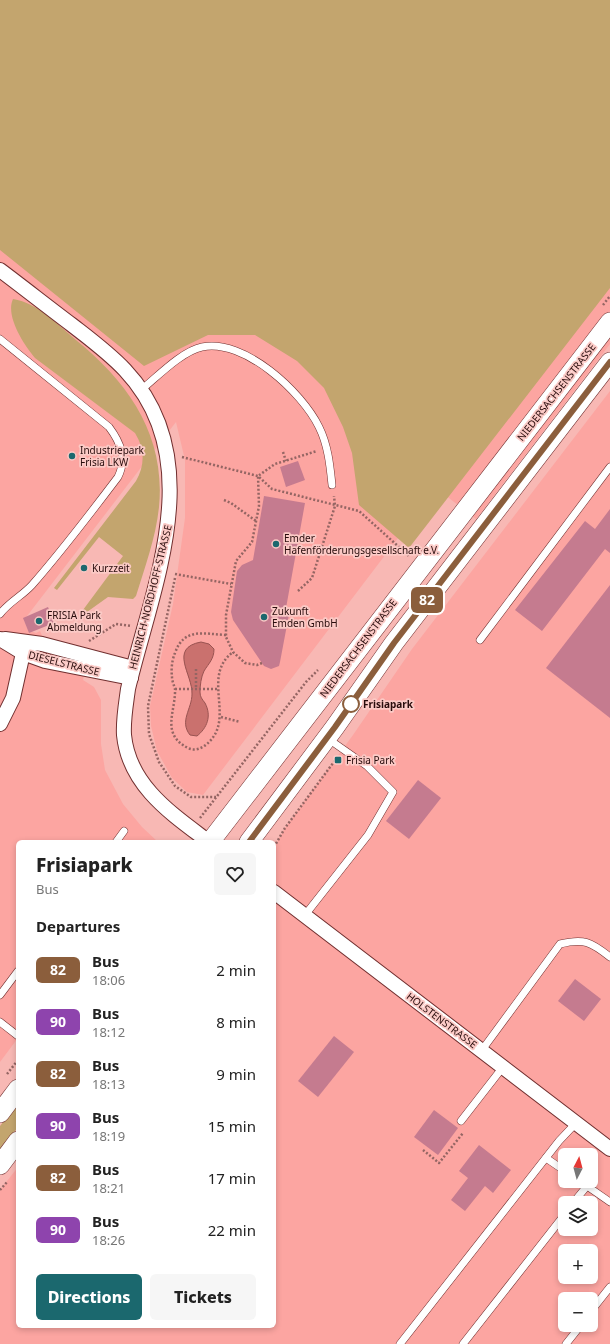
<!DOCTYPE html>
<html lang="en">
<head>
<meta charset="utf-8">
<style>
  body { margin:0; font-family:"Noto Sans",sans-serif; background:#f6f6f6; color:#222; height:100vh; display:flex; flex-direction:column; font-size:15px; white-space:nowrap }
  * { box-sizing:border-box; margin:0 }
  p { font-size:13px; color:#767676 }
  .icon { flex:none; width:22px; height:22px; fill:none; stroke:currentColor; stroke-width:2; stroke-linecap:round; stroke-linejoin:round }
  .map { position:relative; flex:1; overflow:hidden }
  .panel { position:absolute; left:16px; top:840px; width:260px; height:488px; display:flex; flex-direction:column; background:#fff; border-radius:6px; box-shadow:0 2px 6px #0003 }
  .panel>* { flex:none }
  .badge { padding:0 8px; border-radius:6px; font-size:14px; line-height:26px }
  .needle { width:26px; rotate:6deg }
  .fabs { position:absolute; left:558px; top:1148px; display:grid; gap:8px }
  .fabs a { display:grid; place-items:center; width:40px; height:40px; border-radius:6px; background:#fff; box-shadow:0 2px 6px #0003; font-size:20px }
  .map>.badge { position:absolute; translate:-50% -50%; box-shadow:0 0 0 2px #fff }
  h2 { padding:0 20px; font-size:15px; line-height:36px }
  .round { display:grid; place-items:center; flex:none; width:42px; height:42px; border-radius:6px; background:#f6f6f6 }
  .head { display:flex; align-items:center; justify-content:space-between; height:68px; padding:0 20px }
  h1 { font-size:19px; font-weight:800; line-height:30px }
  .action { display:flex; gap:8px; margin-top:auto; padding:8px 20px }
  .action a { flex:1; height:46px; border-radius:6px; background:#1b686e; color:#fff; font-size:16px; font-weight:800; line-height:46px; text-align:center }
  .action a+a { background:#f6f6f6; color:#222 }
  ul { padding:0; list-style:none }
  li { display:flex; align-items:center; gap:12px; height:52px; padding:0 20px }
  li div { flex:1 }
  li b { display:block; font-size:15px }
  li em { font-style:normal }
  li .badge { min-width:44px; font-weight:700; text-align:center }
  .map>svg:first-child { display:block }
  .built { fill:#fca5a1; fill-rule:evenodd }
  .green { fill:#c3a56e }
  .water { fill:#ca716e; stroke:#995351 }
  .building { fill:#c57b8f }
  .lines { fill:none; stroke-linecap:round; stroke-linejoin:round }
  .service-casing { stroke:#712f2f; stroke-width:8 }
  .minor-casing { stroke:#712f2f; stroke-width:16 }
  .secondary-casing { stroke:#712f2f; stroke-width:20 }
  .path { stroke:#946563; stroke-width:2.5; stroke-dasharray:2 2; stroke-linecap:butt }
  .service { stroke:#fff; stroke-width:7 }
  .minor { stroke:#fff; stroke-width:14 }
  .secondary { stroke:#fff; stroke-width:19 }
  .line-casing { stroke:#fff; stroke-width:9 }
  .line { stroke:#8b5e3c; stroke-width:6 }
  .poi-dot { fill:#1b686e; stroke:#fbcac6; stroke-width:1.5 }
  .stop-dot { fill:#fff; stroke:#8b5e3c; stroke-width:2 }
  .labels { text-anchor:middle; stroke-width:3.5; stroke-linejoin:round; paint-order:stroke }
  .street-label { font-size:10px; fill:#280c0c; stroke:#fbcac6 }
  .poi-label { font-size:10px; fill:#280c0c; stroke:#fbcac6; text-anchor:start }
  .stop-label { font-size:10px; font-weight:bold; fill:#280c0c; stroke:#fbcac6; text-anchor:start }
</style>
</head>
<body>
<div class="map">
<svg width="610" height="1344" viewBox="0 0 610 1344">
  <rect width="100%" height="100%" fill="#f8b8b4"/>
  <g class="built">
    <path d="M0,0H610V344L476,519L436,488L203,795L187,792L172,778L157,751L151,726L150,706L173,604L185,518V460L176,422L24,620L28,630L36,633L40,631L43,638L40,651L87,662L83,680L94,687L101,700V744L105,770L123,804L142,827L158,842H18V1038L0,1062Z"/>
    <path d="M610,391V1344H0V1190L18,1167V1326H274V847L285,828L353,735L412,649ZM565,1155H591V1181H565ZM565,1203H591V1229H565ZM565,1251H591V1277H565ZM565,1299H591V1325H565Z"/>
  </g>
  <g class="green">
    <path d="M0,0H610V288L409,548L359,505L352,453L343,427L324,388L297,361L255,335H208L144,366L0,250Z"/>
    <path d="M13,299C38,303 58,325 76,340C129,383 166,436 159,507C156,537 145,567 136,596L133,599L108,597L87,612L80,614L123,556L99,537L57,590L54,588L136,481C145,465 145,449 135,433L35,358C24,345 5,316 13,299Z"/>
    <path d="M18,1103V1127L0,1151V1126Z"/>
  </g>
  <path class="water" d="M201,642L209,644L214,649C214,659 209,663 204,671C201,677 200,686 200,692C200,697 202,699 205,703C212,716 207,728 197,736L190,735C179,721 192,709 192,694C193,675 168,648 201,642Z"/>
  <g class="building">
    <path d="M298,461L305,480L286,487L280,467Z"/>
    <path d="M264,496L305,503L286,608L290,609L280,662L279,666L271,669L264,666L233,620L231,612L237,571L242,565L253,560Z"/>
    <path d="M610,509V553L605,549L542,631L515,610L585,521L595,529Z"/>
    <path d="M610,585V718L546,668Z"/>
    <path d="M48,607L54,623L29,633L23,618Z"/>
    <path d="M418,780L441,798L409,839L386,821Z"/>
    <path d="M575,979L601,999L584,1021L558,1001Z"/>
    <path d="M334,1036L354,1052L318,1097L298,1081Z"/>
    <path d="M434,1110L458,1128L438,1155L414,1137Z"/>
    <path d="M479,1145L511,1170L493,1193L485,1186L465,1211L451,1200L468,1178L459,1171Z"/>
  </g>
  <g class="lines">
    <defs>
      <g id="service">
        <path d="M0,339L109,427C121,443 127,459 118,477C90,514 62,551 32,585C22,596 9,602 0,614"/>
        <path d="M141,390C157,377 182,351 202,347C244,338 302,392 319,427C328,445 330,465 332,485"/>
        <path d="M480,640L610,467"/>
        <path d="M116,842L124,831"/>
        <path d="M305,915L368,835L393,792L367,766L327,738"/>
        <path d="M0,995L18,971"/>
        <path d="M0,1022L18,1036"/>
        <path d="M482,1050L560,944C584,938 591,942 610,957"/>
        <path d="M461,1121L503,1067"/>
        <path d="M546,1158L565,1171"/>
        <path d="M587,1186L610,1202"/>
        <path d="M573,1203L587,1186L580,1181"/>
        <path d="M591,1311L610,1287"/>
        <path d="M400,1344L559,1141L576,1123"/>
        <path d="M463,1344L565,1214"/>
        <path d="M566,1344L581,1325"/>
      </g>
      <g id="minor">
        <path d="M0,270C24,288 48,307 72,325C90,339 109,353 125,370C210,460 152,587 128,689C126,704 123,720 124,735C129,786 172,814 209,842"/>
        <path d="M0,639L23,653L45,661L131,678"/>
        <path d="M5,639L42,644L133,668"/>
        <path d="M0,724L13,698L23,653"/>
        <path d="M274,892L610,1149"/>
      </g>
      <g id="secondary">
        <path d="M210,842L610,322"/>
        <path d="M249,842L335,727L394,643L610,362"/>
        <path d="M0,1113L18,1089"/>
        <path d="M0,1165L18,1141"/>
      </g>
    </defs>
    <use href="#service" class="service-casing"/>
    <use href="#minor" class="minor-casing"/>
    <use href="#secondary" class="secondary-casing"/>
    <g class="path">
      <path d="M603,305L610,296"/>
      <path d="M283,452L286,461"/>
      <path d="M182,457L258,476L272,489L359,511L409,556"/>
      <path d="M224,500L231,503L256,521"/>
      <path d="M175,574L231,584"/>
      <path d="M175,578L148,706L149,734L159,762L175,786L191,797H216"/>
      <path d="M298,591L312,578L335,506L334,496"/>
      <path d="M226,635C204,634 184,627 175,653C172,660 171,669 172,677C172,681 174,685 175,689C176,711 160,734 188,748C196,752 204,747 209,742C235,717 201,676 233,652"/>
      <path d="M89,641L116,624L131,626"/>
      <path d="M262,663L257,665L245,663L233,652L226,637V615L236,561L252,542L259,506L258,476L275,464L317,451"/>
      <path d="M196,669V689"/>
      <path d="M175,689H217"/>
      <path d="M221,717L240,722"/>
      <path d="M200,818L306,682L318,670"/>
      <path d="M274,847L285,828L336,759"/>
      <path d="M7,1074L18,1060"/>
      <path d="M423,1150L439,1163L463,1133"/>
      <path d="M0,1190L7,1182"/>
    </g>
    <use href="#service" class="service"/>
    <use href="#minor" class="minor"/>
    <use href="#secondary" class="secondary"/>
  </g>
  <g class="lines">
    <defs>
      <path id="line" d="M249,842L335,727L394,643L610,362"/>
    </defs>
    <use href="#line" class="line-casing"/>
    <use href="#line" class="line"/>
  </g>
  <g class="poi-dot">
    <circle cx="72" cy="456" r="4"/>
    <circle cx="276" cy="544" r="4"/>
    <circle cx="84" cy="568" r="4"/>
    <circle cx="264" cy="617" r="4"/>
    <circle cx="39" cy="621" r="4"/>
    <rect x="334" y="756" width="8" height="8" rx="2"/>
  </g>
  <circle class="stop-dot" cx="351" cy="704" r="8"/>
  <g class="labels">
    <g class="street-label">
      <text transform="translate(556 392) rotate(-52)" y="4">NIEDERSACHSENSTRASSE</text>
      <text transform="translate(150 597) rotate(-76)" y="4">HEINRICH-NORDHOFF-STRASSE</text>
      <text transform="translate(358 648) rotate(-53)" y="4">NIEDERSACHSENSTRASSE</text>
      <text transform="translate(64 663) rotate(14)" y="4">DIESELSTRASSE</text>
      <text transform="translate(442 1020) rotate(37)" y="4">HOLSTENSTRASSE</text>
    </g>
    <g class="poi-label">
      <text x="80" y="454">Industriepark<tspan x="80" dy="12">Frisia LKW</tspan></text>
      <text x="284" y="542">Emder<tspan x="284" dy="12">Hafenförderungsgesellschaft e.V.</tspan></text>
      <text x="92" y="572">Kurzzeit</text>
      <text x="272" y="615">Zukunft<tspan x="272" dy="12">Emden GmbH</tspan></text>
      <text x="47" y="619">FRISIA Park<tspan x="47" dy="12">Abmeldung</tspan></text>
      <text x="346" y="764">Frisia Park</text>
    </g>
    <g class="stop-label">
      <text x="363" y="708">Frisiapark</text>
    </g>
  </g>
</svg>
<div class="fabs">
<a><svg class="needle" viewBox="-14 -14 28 28"><path d="M0-13l5 13h-10z" fill="#e53935"/><path d="M0 13l5-13h-10z" fill="#767676"/></svg></a>
<a><svg class="icon" aria-label="layers" viewBox="0 0 24 24"><path d="M12 4l9 5-9 5-9-5zM3 14l9 5 9-5"/></svg></a>
<a>+</a>
<a>−</a>
</div>
<b class="badge" style="left:427px;top:600px;background:#8b5e3c;color:#fff">82</b>
<section class="panel">
<div class="head"><div><h1>Frisiapark</h1><p>Bus</p></div><a class="round"><svg class="icon" aria-label="heart" viewBox="0 0 24 24"><path d="M12 20l-8-8c-3-5 5-10 8-4 3-6 11-1 8 4z"/></svg></a></div>
<h2>Departures</h2>
<ul>
<li><span class="badge" style="background:#8b5e3c;color:#fff">82</span><div><b>Bus</b><p>18:06</p></div><em>2 min</em></li>
<li><span class="badge" style="background:#8e44ad;color:#fff">90</span><div><b>Bus</b><p>18:12</p></div><em>8 min</em></li>
<li><span class="badge" style="background:#8b5e3c;color:#fff">82</span><div><b>Bus</b><p>18:13</p></div><em>9 min</em></li>
<li><span class="badge" style="background:#8e44ad;color:#fff">90</span><div><b>Bus</b><p>18:19</p></div><em>15 min</em></li>
<li><span class="badge" style="background:#8b5e3c;color:#fff">82</span><div><b>Bus</b><p>18:21</p></div><em>17 min</em></li>
<li><span class="badge" style="background:#8e44ad;color:#fff">90</span><div><b>Bus</b><p>18:26</p></div><em>22 min</em></li>
</ul>
<div class="action"><a>Directions</a><a>Tickets</a></div>
</section>
</div>
</body>
</html>
